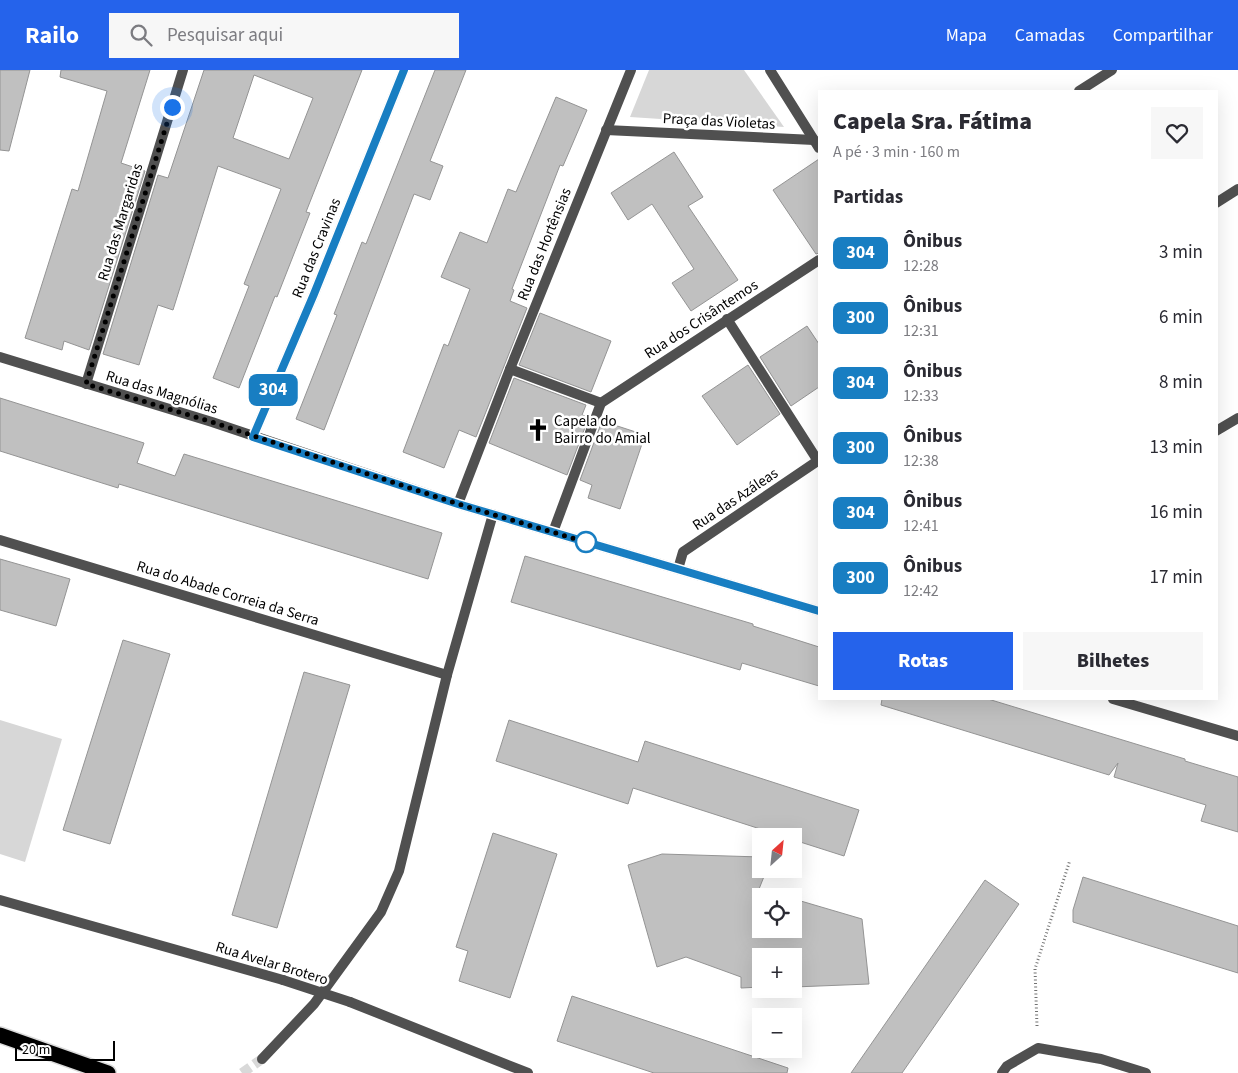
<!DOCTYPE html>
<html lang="pt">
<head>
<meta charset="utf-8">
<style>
  body { margin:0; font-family:"Source Sans 3",sans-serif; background:#f7f7f7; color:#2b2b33; height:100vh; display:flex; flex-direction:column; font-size:19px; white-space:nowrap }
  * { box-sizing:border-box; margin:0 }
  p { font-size:16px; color:#7c7c81 }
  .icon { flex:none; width:28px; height:28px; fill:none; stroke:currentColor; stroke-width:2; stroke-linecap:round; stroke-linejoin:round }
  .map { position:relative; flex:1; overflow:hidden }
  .drawer { position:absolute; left:818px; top:20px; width:400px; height:610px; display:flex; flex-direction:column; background:#fff; border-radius:0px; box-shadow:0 5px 20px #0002 }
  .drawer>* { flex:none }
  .badge { padding:0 10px; border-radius:8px; font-size:18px; line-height:32px }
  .needle { width:32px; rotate:27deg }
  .fabs { position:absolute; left:752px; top:758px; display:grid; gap:10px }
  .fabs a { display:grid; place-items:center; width:50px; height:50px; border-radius:0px; background:#fff; box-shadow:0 5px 20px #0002; font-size:25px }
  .scale { position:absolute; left:15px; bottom:12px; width:100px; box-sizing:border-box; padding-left:5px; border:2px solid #000; border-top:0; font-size:14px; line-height:18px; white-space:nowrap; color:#000; -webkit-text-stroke:4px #fff; paint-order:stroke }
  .you { position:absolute; width:25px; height:25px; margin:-12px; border:4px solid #fff; border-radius:50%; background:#1a73e8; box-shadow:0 0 0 8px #1a73e833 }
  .map>.badge { position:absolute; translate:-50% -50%; box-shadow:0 0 0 2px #fff }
  h2 { padding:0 15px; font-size:19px; line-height:45px }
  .round { display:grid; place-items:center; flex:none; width:52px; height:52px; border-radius:0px; background:#f7f7f7 }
  .head { display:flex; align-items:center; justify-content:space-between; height:85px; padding:0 15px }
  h1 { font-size:24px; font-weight:800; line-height:38px }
  .action { display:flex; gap:10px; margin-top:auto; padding:10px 15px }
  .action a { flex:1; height:58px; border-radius:0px; background:#2563eb; color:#fff; font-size:20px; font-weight:800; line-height:58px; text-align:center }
  .action a+a { background:#f7f7f7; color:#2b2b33 }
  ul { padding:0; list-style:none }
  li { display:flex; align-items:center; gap:15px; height:65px; padding:0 15px }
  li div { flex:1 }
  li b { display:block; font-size:19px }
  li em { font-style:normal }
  li .badge { min-width:55px; font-weight:700; text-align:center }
  header { display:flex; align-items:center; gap:30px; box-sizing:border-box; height:70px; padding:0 25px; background:#2563eb; color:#fff }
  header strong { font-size:24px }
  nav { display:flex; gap:28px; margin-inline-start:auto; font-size:18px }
  .search { width:350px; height:45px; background:#f7f7f7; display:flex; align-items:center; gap:12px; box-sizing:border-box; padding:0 18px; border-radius:0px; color:#7c7c81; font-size:19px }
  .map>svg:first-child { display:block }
  .green { fill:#d7d7d7 }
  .building { fill:#c0c0c0; stroke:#949494; fill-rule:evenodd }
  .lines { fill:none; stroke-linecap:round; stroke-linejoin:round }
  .minor-tunnel { stroke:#d9d9d9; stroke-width:10; stroke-dasharray:10 5; stroke-linecap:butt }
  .motorway-casing { stroke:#dbdbdb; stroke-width:18 }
  .path { stroke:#727272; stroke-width:3; stroke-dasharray:1 2.5; stroke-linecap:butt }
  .minor { stroke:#505050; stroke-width:10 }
  .motorway { stroke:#000; stroke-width:15 }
  .minor-bridge { stroke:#505050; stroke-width:10 }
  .line-casing { stroke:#fff; stroke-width:11 }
  .line { stroke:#187ec2; stroke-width:8 }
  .walk { stroke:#000; stroke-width:5; stroke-dasharray:0 9 }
  .stop-dot { fill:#fff; stroke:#187ec2; stroke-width:2.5 }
  .labels { text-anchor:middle; stroke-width:5; stroke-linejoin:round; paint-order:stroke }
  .street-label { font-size:15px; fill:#000; stroke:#fff }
  .poi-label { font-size:15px; fill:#000; stroke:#fff; text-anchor:start }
</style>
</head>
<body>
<header>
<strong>Railo</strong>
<div class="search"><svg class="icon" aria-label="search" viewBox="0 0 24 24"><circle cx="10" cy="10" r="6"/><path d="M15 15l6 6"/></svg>Pesquisar aqui</div>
<nav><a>Mapa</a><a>Camadas</a><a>Compartilhar</a></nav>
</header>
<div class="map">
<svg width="1238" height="1003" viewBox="0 0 1238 1003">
  <rect width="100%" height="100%" fill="#fff"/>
  <g class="green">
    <path d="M649,0H744L784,57L630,47Z"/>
    <path d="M0,650L62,669L25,792L0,784Z"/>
  </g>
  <g class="building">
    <path d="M0,0H30L9,81L0,80Z"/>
    <path d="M61,0H150L121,93L145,101L89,280L64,271L62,280L25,268L72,119L78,121L107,21L60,7Z"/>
    <path d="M204,0H362L306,142L310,143L277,227L275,226L239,318L213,308L249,216L244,214L281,119L218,96L173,240L158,235L139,295L103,284L158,105L168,108ZM254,5L313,28L289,89L233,68Z"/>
    <path d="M435,0H466L430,91L443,96L430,130L414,124L324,360L296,349L337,245L334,244L362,172L366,174Z"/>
    <path d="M556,27L587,40L563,96L560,95L512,219L514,220L510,231L527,238L476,367L459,360L444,398L403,382L444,274L448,276L470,219L441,207L460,162L487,173L508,119L516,122Z"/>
    <path d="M674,82L703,127L688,136L738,210L691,241L672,213L694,199L652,134L628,150L611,123Z"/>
    <path d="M819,89V183L816,184L773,120Z"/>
    <path d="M540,243L611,271L591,322L519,295Z"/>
    <path d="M807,256L819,274V317L791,336L760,287Z"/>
    <path d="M748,295L780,344L737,375L702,326Z"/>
    <path d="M514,308L586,335L582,345L589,347L567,405L489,373Z"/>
    <path d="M0,328L144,373L137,393L175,406L184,384L442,463L428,509L119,414L118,418L0,381Z"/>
    <path d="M602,351L645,365L620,439L588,428L592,415L580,410Z"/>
    <path d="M525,486L753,554V556L819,577V616L742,593L740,600L511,532Z"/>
    <path d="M0,489L70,509L56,556L0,540Z"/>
    <path d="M123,570L170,584L110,774L63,760Z"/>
    <path d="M304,602L350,615L277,858L232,845Z"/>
    <path d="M882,629H988L1185,689V691L1238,707V762L1201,751L1206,735L1114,707L1118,693L1109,705L881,635Z"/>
    <path d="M509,650L638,692L645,671L859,740L844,786L794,770V766H782L633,718L628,734L496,691Z"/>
    <path d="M493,763L557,784L510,928L459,911L468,881L456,877Z"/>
    <path d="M662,784L761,787V799H767L759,819L784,826H761V859H794V829L862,849L869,914L794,917V886H761V917L741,918V907L686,887L657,897L628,795Z"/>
    <path d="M1083,807L1238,856V903L1073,852V840Z"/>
    <path d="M985,810L1019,834L902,1003H851Z"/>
    <path d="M572,926L788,998L787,1003H654L557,971Z"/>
  </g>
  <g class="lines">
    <path class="minor-tunnel" d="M242,1003L262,989"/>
    <defs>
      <path id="motorway" d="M0,965L108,1003"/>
    </defs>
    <use href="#motorway" class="motorway-casing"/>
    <path class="path" d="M1037,956L1035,899L1070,790"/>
    <g class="minor">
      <path d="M770,0L819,78"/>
      <path d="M1079,21L1112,0"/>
      <path d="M606,60L814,70"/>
      <path d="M1216,133L1238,119"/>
      <path d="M727,249L818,391"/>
      <path d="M0,287L212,352L458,434L819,541"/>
      <path d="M510,299L601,333L553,462"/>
      <path d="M86,314L183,0"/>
      <path d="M601,333L819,190"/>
      <path d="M1216,361L1238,348"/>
      <path d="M253,367L314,224L404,0"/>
      <path d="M458,434L510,299L631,0"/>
      <path d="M0,470L447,605"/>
      <path d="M678,499L683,482L819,390"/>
      <path d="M1113,629L1238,666"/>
      <path d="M0,830L283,910"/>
      <path d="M350,932L528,1003"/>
      <path d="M262,989L314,934L381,842L399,801L447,605L493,444"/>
      <path d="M1002,1003L1007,996L1038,978L1101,989L1146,1003"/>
    </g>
    <use href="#motorway" class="motorway"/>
    <path class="minor-bridge" d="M283,910L350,932"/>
  </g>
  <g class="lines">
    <defs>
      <path id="line" d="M404,0L314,224L253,367L458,434L819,541"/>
    </defs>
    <use href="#line" class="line-casing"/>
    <use href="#line" class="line"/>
    <path class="walk" d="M172,37L86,314L212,352L458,434L589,473L586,472"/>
  </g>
  <defs>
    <symbol id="church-bare" viewBox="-9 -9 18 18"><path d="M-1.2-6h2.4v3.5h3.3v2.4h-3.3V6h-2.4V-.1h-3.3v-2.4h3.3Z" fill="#000" stroke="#fff" stroke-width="2.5" paint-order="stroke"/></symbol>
  </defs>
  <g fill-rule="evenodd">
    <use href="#church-bare" x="522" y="344" width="32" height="32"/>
  </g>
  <circle class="stop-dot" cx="586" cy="472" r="10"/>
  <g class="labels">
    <g class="street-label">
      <text transform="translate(719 51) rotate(3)" y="5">Praça das Violetas</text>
      <text transform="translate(120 152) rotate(-73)" y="5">Rua das Margaridas</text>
      <text transform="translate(544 174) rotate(-68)" y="5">Rua das Hortênsias</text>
      <text transform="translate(316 178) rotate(-68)" y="5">Rua das Cravinas</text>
      <text transform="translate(701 249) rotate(-33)" y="5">Rua dos Crisântemos</text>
      <text transform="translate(162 322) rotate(17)" y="5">Rua das Magnólias</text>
      <text transform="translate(735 429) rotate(-34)" y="5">Rua das Azáleas</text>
      <text transform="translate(228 523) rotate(17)" y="5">Rua do Abade Correia da Serra</text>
      <text transform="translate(272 893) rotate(17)" y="5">Rua Avelar Brotero</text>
    </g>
    <g class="poi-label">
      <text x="554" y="356">Capela do<tspan x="554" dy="17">Bairro do Amial</tspan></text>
    </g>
  </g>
</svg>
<div class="fabs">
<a><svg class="needle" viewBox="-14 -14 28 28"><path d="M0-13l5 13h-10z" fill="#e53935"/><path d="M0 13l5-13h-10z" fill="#7c7c81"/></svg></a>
<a><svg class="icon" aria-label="locate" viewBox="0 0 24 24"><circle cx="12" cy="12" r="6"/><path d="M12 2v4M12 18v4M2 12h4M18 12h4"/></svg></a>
<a>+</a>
<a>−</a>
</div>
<div class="scale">20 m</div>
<div class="you" style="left:172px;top:37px"></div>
<b class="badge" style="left:273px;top:320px;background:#187ec2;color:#fff">304</b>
<section class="drawer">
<div class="head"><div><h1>Capela Sra. Fátima</h1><p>A pé · 3 min · 160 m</p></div><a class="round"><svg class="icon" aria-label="heart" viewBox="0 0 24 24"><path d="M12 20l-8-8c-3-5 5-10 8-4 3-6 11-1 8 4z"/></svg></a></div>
<h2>Partidas</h2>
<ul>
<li><span class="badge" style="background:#187ec2;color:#fff">304</span><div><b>Ônibus</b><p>12:28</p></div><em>3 min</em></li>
<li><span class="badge" style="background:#187ec2;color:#fff">300</span><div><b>Ônibus</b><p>12:31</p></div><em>6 min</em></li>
<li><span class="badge" style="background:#187ec2;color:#fff">304</span><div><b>Ônibus</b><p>12:33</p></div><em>8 min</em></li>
<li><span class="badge" style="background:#187ec2;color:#fff">300</span><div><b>Ônibus</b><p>12:38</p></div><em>13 min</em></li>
<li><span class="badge" style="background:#187ec2;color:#fff">304</span><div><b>Ônibus</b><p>12:41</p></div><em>16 min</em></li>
<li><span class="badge" style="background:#187ec2;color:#fff">300</span><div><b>Ônibus</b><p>12:42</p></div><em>17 min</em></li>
</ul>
<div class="action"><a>Rotas</a><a>Bilhetes</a></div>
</section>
</div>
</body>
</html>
